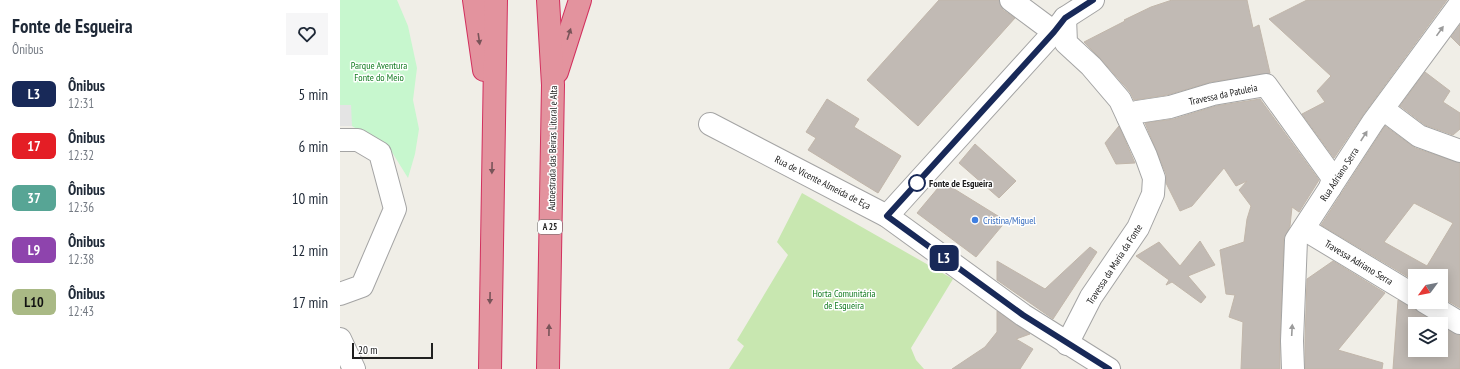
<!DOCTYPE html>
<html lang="pt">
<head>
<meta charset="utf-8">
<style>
  body { margin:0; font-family:"PT Sans Narrow",sans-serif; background:#f6f6f7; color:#1f2937; height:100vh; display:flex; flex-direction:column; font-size:15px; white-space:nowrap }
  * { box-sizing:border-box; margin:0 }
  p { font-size:13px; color:#747a83 }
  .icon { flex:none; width:22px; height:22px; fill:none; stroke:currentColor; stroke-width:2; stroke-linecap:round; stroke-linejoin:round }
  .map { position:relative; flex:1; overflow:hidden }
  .details { display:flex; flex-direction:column; background:#fff; width:340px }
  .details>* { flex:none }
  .badge { padding:0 8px; border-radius:6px; font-size:14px; line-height:26px }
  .needle { width:26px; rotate:238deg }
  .controls { position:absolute; left:1068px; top:269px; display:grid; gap:8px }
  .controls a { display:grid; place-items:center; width:40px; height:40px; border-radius:0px; background:#fff; box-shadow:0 2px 10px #0003; font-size:20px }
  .scale { position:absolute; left:12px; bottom:10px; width:81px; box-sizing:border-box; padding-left:4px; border:2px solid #202020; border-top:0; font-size:11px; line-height:14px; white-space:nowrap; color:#202020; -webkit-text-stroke:3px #fff; paint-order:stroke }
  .map>.badge { position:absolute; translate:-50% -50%; box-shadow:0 0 0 2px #fff }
  .round { display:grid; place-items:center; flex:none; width:42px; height:42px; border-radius:0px; background:#f6f6f7 }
  .summary { display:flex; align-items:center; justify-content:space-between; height:68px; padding:0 12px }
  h1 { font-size:19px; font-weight:800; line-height:30px }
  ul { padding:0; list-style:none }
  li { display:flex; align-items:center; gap:12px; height:52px; padding:0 12px }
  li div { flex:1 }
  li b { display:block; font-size:15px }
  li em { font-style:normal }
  li .badge { min-width:44px; font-weight:700; text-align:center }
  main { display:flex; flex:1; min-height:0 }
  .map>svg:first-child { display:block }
  .grass { fill:#c8e7b0 }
  .park { fill:#c7f7ce }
  .parking { fill:#e4e4e4 }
  .building { fill:#c1bab4; stroke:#c1b6aa; fill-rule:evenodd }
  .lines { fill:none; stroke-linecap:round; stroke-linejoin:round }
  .street-casing { stroke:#a4a4a4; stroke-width:24 }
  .highway-casing { stroke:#d2305e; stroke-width:24 }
  .street { stroke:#fff; stroke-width:22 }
  .highway { stroke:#e3939e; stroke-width:22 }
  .oneway { fill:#9b9b9b }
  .oneway2 { fill:#785459 }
  .line-casing { stroke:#fff; stroke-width:9 }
  .line { stroke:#182958; stroke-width:6 }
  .stop-dot { fill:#fff; stroke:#182958; stroke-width:2 }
  .shop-dot { fill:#3f7fe0; stroke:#fff; stroke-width:1.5 }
  .labels { text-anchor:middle; stroke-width:3; stroke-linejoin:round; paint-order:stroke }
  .shield { fill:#fff; stroke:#636363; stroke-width:1 }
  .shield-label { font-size:9px; font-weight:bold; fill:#202020 }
  .park-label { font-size:10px; fill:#127b20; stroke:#fff }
  .street-label { font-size:10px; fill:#202020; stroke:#fff }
  .stop-label { font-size:10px; font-weight:bold; fill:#202020; stroke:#fff; text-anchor:start }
  .shop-label { font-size:10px; fill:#366cbe; stroke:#fff; text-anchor:start }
</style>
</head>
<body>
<main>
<section class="details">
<div class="summary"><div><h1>Fonte de Esgueira</h1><p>Ônibus</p></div><a class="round"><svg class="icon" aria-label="heart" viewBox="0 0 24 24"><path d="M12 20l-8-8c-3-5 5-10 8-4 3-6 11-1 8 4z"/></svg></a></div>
<ul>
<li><span class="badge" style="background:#182958;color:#fff">L3</span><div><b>Ônibus</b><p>12:31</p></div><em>5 min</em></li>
<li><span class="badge" style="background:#e41e25;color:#fff">17</span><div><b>Ônibus</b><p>12:32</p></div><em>6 min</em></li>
<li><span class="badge" style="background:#57a595;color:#fff">37</span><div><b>Ônibus</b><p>12:36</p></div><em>10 min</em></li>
<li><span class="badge" style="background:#8e44ad;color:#fff">L9</span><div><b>Ônibus</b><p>12:38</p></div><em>12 min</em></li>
<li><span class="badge" style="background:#a9b985;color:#111">L10</span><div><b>Ônibus</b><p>12:43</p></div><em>17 min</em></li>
</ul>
</section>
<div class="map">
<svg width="1120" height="369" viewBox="0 0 1120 369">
  <rect width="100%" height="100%" fill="#f0eee7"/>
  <path class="grass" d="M462,193L613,279L571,348L576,360L584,369H389L404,346L397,340L448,255L437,242Z"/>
  <path class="park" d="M0,0H57L68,26L77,68L73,100L79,129L75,154L68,178L50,149L12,126H0Z"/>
  <path class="parking" d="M0,105H11L12,126H0Z"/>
  <g class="building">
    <path d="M599,0H659L663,10L675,18L578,126L527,80Z"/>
    <path d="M832,0H907L913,28L919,25L930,73L871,82L827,95L794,100L790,92L760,58L744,42L785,21L784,20L811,7Z"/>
    <path d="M967,0H1107L1023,115L994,158L962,114L985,102L977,91L991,76L929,19Z"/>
    <path d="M1120,25V46L1111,37Z"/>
    <path d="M1085,72L1110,91L1103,102L1120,113V129L1113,135L1085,125L1060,106Z"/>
    <path d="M487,99L519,119L514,127L561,156L538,193L468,150L476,138L466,132Z"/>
    <path d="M920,99L979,180L959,212L952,207L950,226L944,239L940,341V369H901L903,322L889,317L895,295L886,294L880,250L904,242L907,219L911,206L899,190L907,181L896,186L884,168L852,206L840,211L826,183V174L805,123L834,119L876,106Z"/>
    <path d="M779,126L794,161L795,163L776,164L765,143Z"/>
    <path d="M1045,126L1075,148L1120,163V308L1101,297V276H1075V281L981,225ZM1074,203L1113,223L1087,266L1044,242Z"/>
    <path d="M635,144L676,181L659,198L619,163Z"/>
    <path d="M603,182L666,221L636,257L577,213Z"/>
    <path d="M860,241L875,265L848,276L866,297L861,303L832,282L826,285L829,280L796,256L819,242L840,266Z"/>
    <path d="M750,247L757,252L713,319L657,280V261L705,289Z"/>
    <path d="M993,261L1045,293L998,350L1043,363L1042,369H965V341L967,279Z"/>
    <path d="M1058,300L1074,308L1097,324H1075V350H1101V326L1120,335V369H1053Z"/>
    <path d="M657,311L690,334L676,339L693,349L680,369H612L645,347L657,332Z"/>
  </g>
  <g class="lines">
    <defs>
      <g id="street">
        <path d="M671,0L714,32"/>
        <path d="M725,18L726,43L751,66L780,100L806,156L814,178L813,194L798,228L751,297L727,344"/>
        <path d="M1043,109L1079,136L1120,151"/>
        <path d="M788,117L797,112L830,107L873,94L926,85L993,178L990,188"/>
        <path d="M370,124L547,216L683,315L769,369"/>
        <path d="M0,140H18L40,153L55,209L22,286L0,294"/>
        <path d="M547,216L714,32L725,18L753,0"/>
        <path d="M964,229L1075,296"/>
        <path d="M1085,302L1120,323"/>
        <path d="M0,339L14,369"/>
        <path d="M953,369L952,341L956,240L1033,122L1120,4"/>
      </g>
      <g id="highway">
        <path d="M134,0L144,70"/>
        <path d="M217,72L240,0"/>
        <path d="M150,369L156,0"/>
        <path d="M208,369L213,85L208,0"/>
      </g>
    </defs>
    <use href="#street" class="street-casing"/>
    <use href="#highway" class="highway-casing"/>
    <use href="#street" class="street"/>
    <use href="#highway" class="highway"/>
  </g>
  <defs><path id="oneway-solid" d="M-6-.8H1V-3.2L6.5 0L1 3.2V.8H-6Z"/></defs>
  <g class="oneway">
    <use href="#oneway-solid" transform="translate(1100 31) rotate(-54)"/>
    <use href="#oneway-solid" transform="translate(1024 136) rotate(-57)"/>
    <use href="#oneway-solid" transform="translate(952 330) rotate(-87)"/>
  </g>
  <g class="oneway2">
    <use href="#oneway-solid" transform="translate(229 34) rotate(-72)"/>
    <use href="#oneway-solid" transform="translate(139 39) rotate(82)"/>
    <use href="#oneway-solid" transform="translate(152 168) rotate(91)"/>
    <use href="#oneway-solid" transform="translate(150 298) rotate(91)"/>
    <use href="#oneway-solid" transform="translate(209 330) rotate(-89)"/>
  </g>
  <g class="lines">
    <defs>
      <path id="line" d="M753,0L725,18L714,32L547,216L683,315L769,369"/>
    </defs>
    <use href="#line" class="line-casing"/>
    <use href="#line" class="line"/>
  </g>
  <circle class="stop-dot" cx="577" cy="183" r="8"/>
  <circle class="shop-dot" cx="635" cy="220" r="4"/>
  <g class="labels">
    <rect class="shield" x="198" y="220" width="24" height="14" rx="3"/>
    <g class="shield-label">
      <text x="210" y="230">A 25</text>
    </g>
    <g class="park-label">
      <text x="39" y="69">Parque Aventura<tspan x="39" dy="12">Fonte do Meio</tspan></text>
      <text x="504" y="297">Horta Comunitária<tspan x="504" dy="12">de Esgueira</tspan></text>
    </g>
    <g class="street-label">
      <text transform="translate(883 94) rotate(-12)" y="4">Travessa da Patuleia</text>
      <text transform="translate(212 148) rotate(-89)" y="4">Autoestrada das Beiras Litoral e Alta</text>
      <text transform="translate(999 174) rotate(-57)" y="4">Rua Adriano Serra</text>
      <text transform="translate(483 182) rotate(27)" y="4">Rua de Vicente Almeida de Eça</text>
      <text transform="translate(1019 262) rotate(31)" y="4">Travessa Adriano Serra</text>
      <text transform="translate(774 264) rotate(-57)" y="4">Travessa da Maria da Fonte</text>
    </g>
    <g class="stop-label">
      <text x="589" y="187">Fonte de Esgueira</text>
    </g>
    <g class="shop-label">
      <text x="643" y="224">Cristina/Miguel</text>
    </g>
  </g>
</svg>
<div class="controls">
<a><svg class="needle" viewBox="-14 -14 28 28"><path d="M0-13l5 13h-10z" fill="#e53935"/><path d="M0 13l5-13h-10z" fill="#747a83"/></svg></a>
<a><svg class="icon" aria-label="layers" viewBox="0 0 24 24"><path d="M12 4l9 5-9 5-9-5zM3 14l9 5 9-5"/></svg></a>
</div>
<div class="scale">20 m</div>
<b class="badge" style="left:604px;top:258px;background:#182958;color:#fff">L3</b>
</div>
</main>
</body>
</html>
